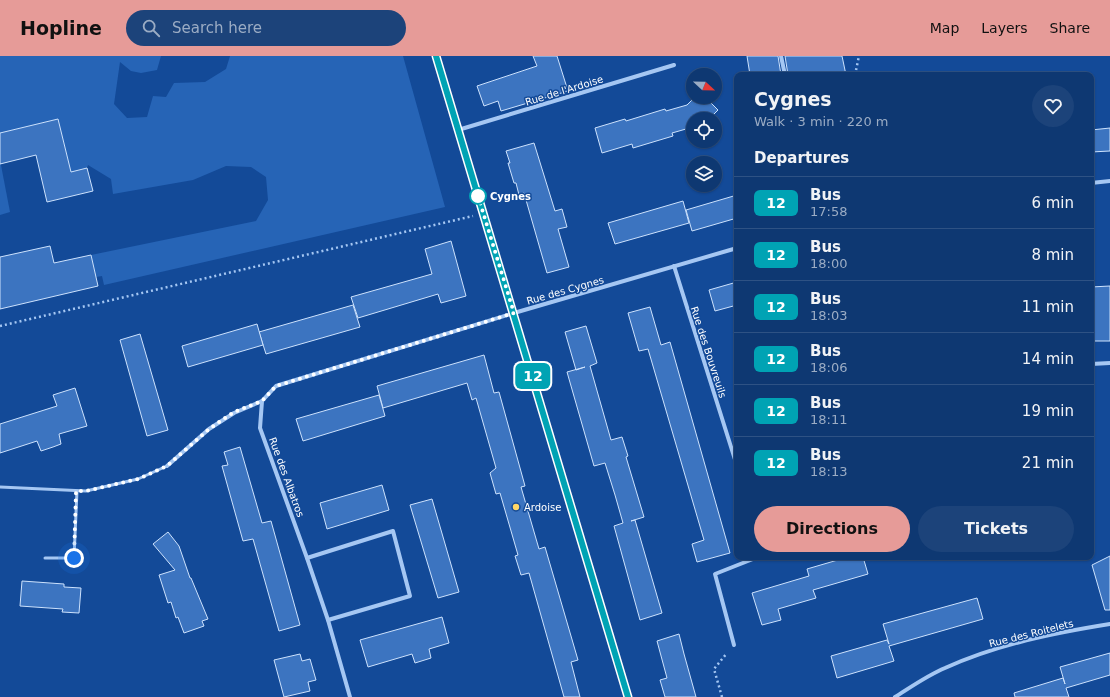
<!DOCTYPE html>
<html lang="en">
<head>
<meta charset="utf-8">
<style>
  body { margin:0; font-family:"DejaVu Sans",sans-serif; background:#1c437a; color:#f1f3f6; height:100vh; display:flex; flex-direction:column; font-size:15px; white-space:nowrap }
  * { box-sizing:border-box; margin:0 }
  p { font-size:13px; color:#9bacc4 }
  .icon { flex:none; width:22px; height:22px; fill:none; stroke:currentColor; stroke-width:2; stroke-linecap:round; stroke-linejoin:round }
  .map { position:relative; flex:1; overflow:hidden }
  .sheet { position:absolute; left:734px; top:16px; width:360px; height:488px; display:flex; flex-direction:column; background:#0e3872; border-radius:8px; box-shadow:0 1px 3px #0004,0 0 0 1px #2e5284 }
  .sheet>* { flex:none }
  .badge { padding:0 8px; border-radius:6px; font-size:14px; line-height:26px }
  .needle { width:26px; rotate:112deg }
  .buttons { position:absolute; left:686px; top:12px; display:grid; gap:8px }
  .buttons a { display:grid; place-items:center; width:36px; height:36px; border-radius:50%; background:#0e3872; box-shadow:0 1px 3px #0004,0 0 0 1px #2e5284; font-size:20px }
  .you { position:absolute; width:20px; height:20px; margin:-10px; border:3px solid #fff; border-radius:50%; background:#1a73e8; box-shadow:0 0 0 6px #1a73e833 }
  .map>.badge { position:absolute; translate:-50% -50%; box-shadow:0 0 0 2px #fff }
  h2 { padding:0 20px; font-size:15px; line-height:36px }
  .round { display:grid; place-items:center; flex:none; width:42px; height:42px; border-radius:21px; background:#1c437a }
  .head { display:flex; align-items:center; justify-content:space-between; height:68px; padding:0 20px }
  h1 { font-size:19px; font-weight:700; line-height:30px }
  .cta { display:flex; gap:8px; margin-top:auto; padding:8px 20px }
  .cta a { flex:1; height:46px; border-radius:24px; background:#e69b98; color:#111; font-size:16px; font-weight:700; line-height:46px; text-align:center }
  .cta a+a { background:#1c437a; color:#f1f3f6 }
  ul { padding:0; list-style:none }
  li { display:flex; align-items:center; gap:12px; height:52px; padding:0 20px; border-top:1px solid #2e5284 }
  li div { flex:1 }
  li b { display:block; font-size:15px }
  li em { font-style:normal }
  li .badge { min-width:44px; font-weight:700; text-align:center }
  header { display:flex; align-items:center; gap:24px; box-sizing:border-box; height:56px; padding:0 20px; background:#e69b98; color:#111 }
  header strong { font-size:19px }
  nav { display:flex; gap:22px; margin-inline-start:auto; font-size:14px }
  .search { width:280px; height:36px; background:#1c437a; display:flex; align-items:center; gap:10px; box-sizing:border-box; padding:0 14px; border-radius:22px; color:#9bacc4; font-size:15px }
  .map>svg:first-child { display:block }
  .green { fill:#2664b6 }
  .building { fill:#3c74c0; stroke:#cde2fd }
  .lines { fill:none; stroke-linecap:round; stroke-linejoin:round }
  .path { stroke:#a5c7f3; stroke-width:2.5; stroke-dasharray:2 3; stroke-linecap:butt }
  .lane { stroke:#a5c7f3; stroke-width:3 }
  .street { stroke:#a5c7f3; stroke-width:4 }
  .line-casing { stroke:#fff; stroke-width:9 }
  .line { stroke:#00a3b4; stroke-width:6 }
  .walk { stroke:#fff; stroke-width:4; stroke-dasharray:0 7.2 }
  .stop-dot { fill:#fff; stroke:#00a3b4; stroke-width:2 }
  .poi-dot { fill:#ffd767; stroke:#134a98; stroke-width:1.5 }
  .labels { text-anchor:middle; stroke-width:3; stroke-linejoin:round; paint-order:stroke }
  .street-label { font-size:10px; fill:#fff; stroke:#134a98 }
  .stop-label { font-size:10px; font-weight:bold; fill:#fff; stroke:#134a98; text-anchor:start }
  .poi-label { font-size:10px; fill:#fff; stroke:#134a98; text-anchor:start }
</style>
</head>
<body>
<header>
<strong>Hopline</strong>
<div class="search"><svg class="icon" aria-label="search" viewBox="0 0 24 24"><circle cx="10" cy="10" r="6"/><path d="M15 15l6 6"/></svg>Search here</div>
<nav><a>Map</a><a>Layers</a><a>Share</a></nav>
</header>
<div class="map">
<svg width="1110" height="641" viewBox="0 0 1110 641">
  <rect width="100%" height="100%" fill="#134a98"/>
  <g class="green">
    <path d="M0,0H161L157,14L141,17L131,15L120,6L114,48L127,62L147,61L153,40L166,41L174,27L205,26L226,13L230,0H403L445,151L104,229L102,220L96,221L91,199L256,165L268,144L266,121L251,111L226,110L193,124L113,138L111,123L88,109L87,112L71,116L58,63L0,77Z"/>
    <path d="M0,104L10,156L0,159Z"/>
  </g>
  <g class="building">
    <path d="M533,0H557L568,35L501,55L498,45L484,50L477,30L537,10Z"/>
    <path d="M747,0H778L781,19H750Z"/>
    <path d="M785,0H842L846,19H788Z"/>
    <path d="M695,41H705L718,54L709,63H693V71L672,77L673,80L633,92L632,88L602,97L595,72L625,63L626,65L665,53L666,55L687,49Z"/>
    <path d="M58,63L71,116L87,112L93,135L47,146L36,99L0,108V77Z"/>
    <path d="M1110,72V95L1091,96V74Z"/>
    <path d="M534,87L555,155L562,153L567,171L558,173L569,211L547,217L524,137L519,139L516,127H514L508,107H510L506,95Z"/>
    <path d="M737,139V162L692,175L686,154Z"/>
    <path d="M683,145L689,167L615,188L608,167Z"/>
    <path d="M451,185L466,240L441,247L438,238L358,262L351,241L432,218L425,193Z"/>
    <path d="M50,190L54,207L91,199L98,230L0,253V201Z"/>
    <path d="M737,226V249L715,255L709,234Z"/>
    <path d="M1110,230V285H1091V231Z"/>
    <path d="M353,249L360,271L266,298L259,276Z"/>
    <path d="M650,251L661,289L670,286L730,497L697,506L692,488L704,484L648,293L639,295L628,257Z"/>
    <path d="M257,268L263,289L188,311L182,290Z"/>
    <path d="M586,270L597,307L590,310L611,384L622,381L628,400L626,401L644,461L631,465L635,464L662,557L640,564L614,470L623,467L615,439L605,407L594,410L567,316L585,311L576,314L565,276Z"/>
    <path d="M140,278L168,374L147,380L120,284Z"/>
    <path d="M484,299L494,337L499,336L525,430L521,431L539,493L545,491L578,604L571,606L580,641H564L529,517L521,519L515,500L518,499L500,437L496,438L490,417L496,412L476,342L472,344L467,327L383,352L377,330Z"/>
    <path d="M75,332L87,370L59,378L61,388L53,391L41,395L37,385L0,397V368L57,350L53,339Z"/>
    <path d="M379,339L385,360L303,385L296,363Z"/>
    <path d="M240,391L262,467L271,465L300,569L279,575L253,483L243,485L222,410L228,409L224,396Z"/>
    <path d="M382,429L389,454L327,473L320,447Z"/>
    <path d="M432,443L459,536L438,542L410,449Z"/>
    <path d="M168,476L179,490L190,522H191L208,563L202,565L204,570L184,577L178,561L176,562L171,546L168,547L159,519L175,514L153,488Z"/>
    <path d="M1110,500V554H1105L1092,509Z"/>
    <path d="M848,501H863L868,518L813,534L816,542L778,553L781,564L762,569L752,537L809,520L807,513Z"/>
    <path d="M22,525L64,528V531L81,532L79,557L62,556L63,553L20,550Z"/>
    <path d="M977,542L983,563L889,590L894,605L837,622L831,600L887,584L889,588L883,568Z"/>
    <path d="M442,561L449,587L429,593L431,602L415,607L412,598L368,611L360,584Z"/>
    <path d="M679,578L684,598L696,641H665L660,624L667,622L657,585Z"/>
    <path d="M1110,597V619L1066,632L1069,641H1015L1014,637L1063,622L1065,628L1060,611Z"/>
    <path d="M300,598L302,605L310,603L316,624L308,626L310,635L284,641L274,604Z"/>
  </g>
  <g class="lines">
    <g class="path">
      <path d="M855,19L859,0"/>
      <path d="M0,270L473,160"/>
      <path d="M722,641L714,613L727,597"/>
    </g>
    <g class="lane">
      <path d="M0,431L86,435L138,423L167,410"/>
      <path d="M45,502H74L77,435"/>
    </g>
    <g class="street">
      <path d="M436,0L514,257L628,641"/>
      <path d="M781,0L785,19"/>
      <path d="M458,74L674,9"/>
      <path d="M1091,127L1110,125"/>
      <path d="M674,210L737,410"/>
      <path d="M1091,308L1110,307"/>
      <path d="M262,345L260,372L307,502L328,564L350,641"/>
      <path d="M167,410L209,373L234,357L262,345L276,330L514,257L737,192"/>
      <path d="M307,502L393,475L410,540L328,564"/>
      <path d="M734,589L715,518L758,501"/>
      <path d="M895,641C911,631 928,619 945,612C998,588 1054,577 1110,568"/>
    </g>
  </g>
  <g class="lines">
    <defs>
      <path id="line" d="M436,0L628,641"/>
    </defs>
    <use href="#line" class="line-casing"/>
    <use href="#line" class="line"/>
    <path class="walk" d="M74,502L76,435H86L138,423L167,410L209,373L234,356L262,345L276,330L514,257L478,140"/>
  </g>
  <circle class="stop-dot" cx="478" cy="140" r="8"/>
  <circle class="poi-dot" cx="516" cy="451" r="4"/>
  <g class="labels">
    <g class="street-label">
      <text transform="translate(564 34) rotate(-17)" y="4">Rue de l'Ardoise</text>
      <text transform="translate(565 234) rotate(-16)" y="4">Rue des Cygnes</text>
      <text transform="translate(709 296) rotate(72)" y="4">Rue des Bouvreuils</text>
      <text transform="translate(287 421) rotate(70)" y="4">Rue des Albatros</text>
      <text transform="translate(1031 577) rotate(-14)" y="4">Rue des Roitelets</text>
    </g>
    <g class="stop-label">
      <text x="490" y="144">Cygnes</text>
    </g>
    <g class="poi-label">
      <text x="524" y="455">Ardoise</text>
    </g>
  </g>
</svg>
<div class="buttons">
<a><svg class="needle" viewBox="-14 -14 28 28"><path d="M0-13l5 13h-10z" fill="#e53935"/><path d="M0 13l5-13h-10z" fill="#9bacc4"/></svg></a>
<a><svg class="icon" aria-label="locate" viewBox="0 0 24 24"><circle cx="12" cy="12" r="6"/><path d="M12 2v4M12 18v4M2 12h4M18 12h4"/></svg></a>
<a><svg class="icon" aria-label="layers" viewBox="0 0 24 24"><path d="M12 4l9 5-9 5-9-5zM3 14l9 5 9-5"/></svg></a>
</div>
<div class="you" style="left:74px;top:502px"></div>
<b class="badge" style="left:533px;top:320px;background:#00a3b4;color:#fff">12</b>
<section class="sheet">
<div class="head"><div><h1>Cygnes</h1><p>Walk · 3 min · 220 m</p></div><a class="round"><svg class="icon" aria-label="heart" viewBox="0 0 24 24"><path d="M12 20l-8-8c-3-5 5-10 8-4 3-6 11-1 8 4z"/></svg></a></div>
<h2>Departures</h2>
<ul>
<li><span class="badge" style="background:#00a3b4;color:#fff">12</span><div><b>Bus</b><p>17:58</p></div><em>6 min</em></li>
<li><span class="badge" style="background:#00a3b4;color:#fff">12</span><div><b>Bus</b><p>18:00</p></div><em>8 min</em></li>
<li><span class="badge" style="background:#00a3b4;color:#fff">12</span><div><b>Bus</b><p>18:03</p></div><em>11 min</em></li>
<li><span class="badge" style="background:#00a3b4;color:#fff">12</span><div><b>Bus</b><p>18:06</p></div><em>14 min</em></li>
<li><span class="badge" style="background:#00a3b4;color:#fff">12</span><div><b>Bus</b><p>18:11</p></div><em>19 min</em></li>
<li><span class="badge" style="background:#00a3b4;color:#fff">12</span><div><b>Bus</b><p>18:13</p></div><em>21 min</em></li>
</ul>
<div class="cta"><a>Directions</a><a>Tickets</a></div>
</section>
</div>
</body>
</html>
